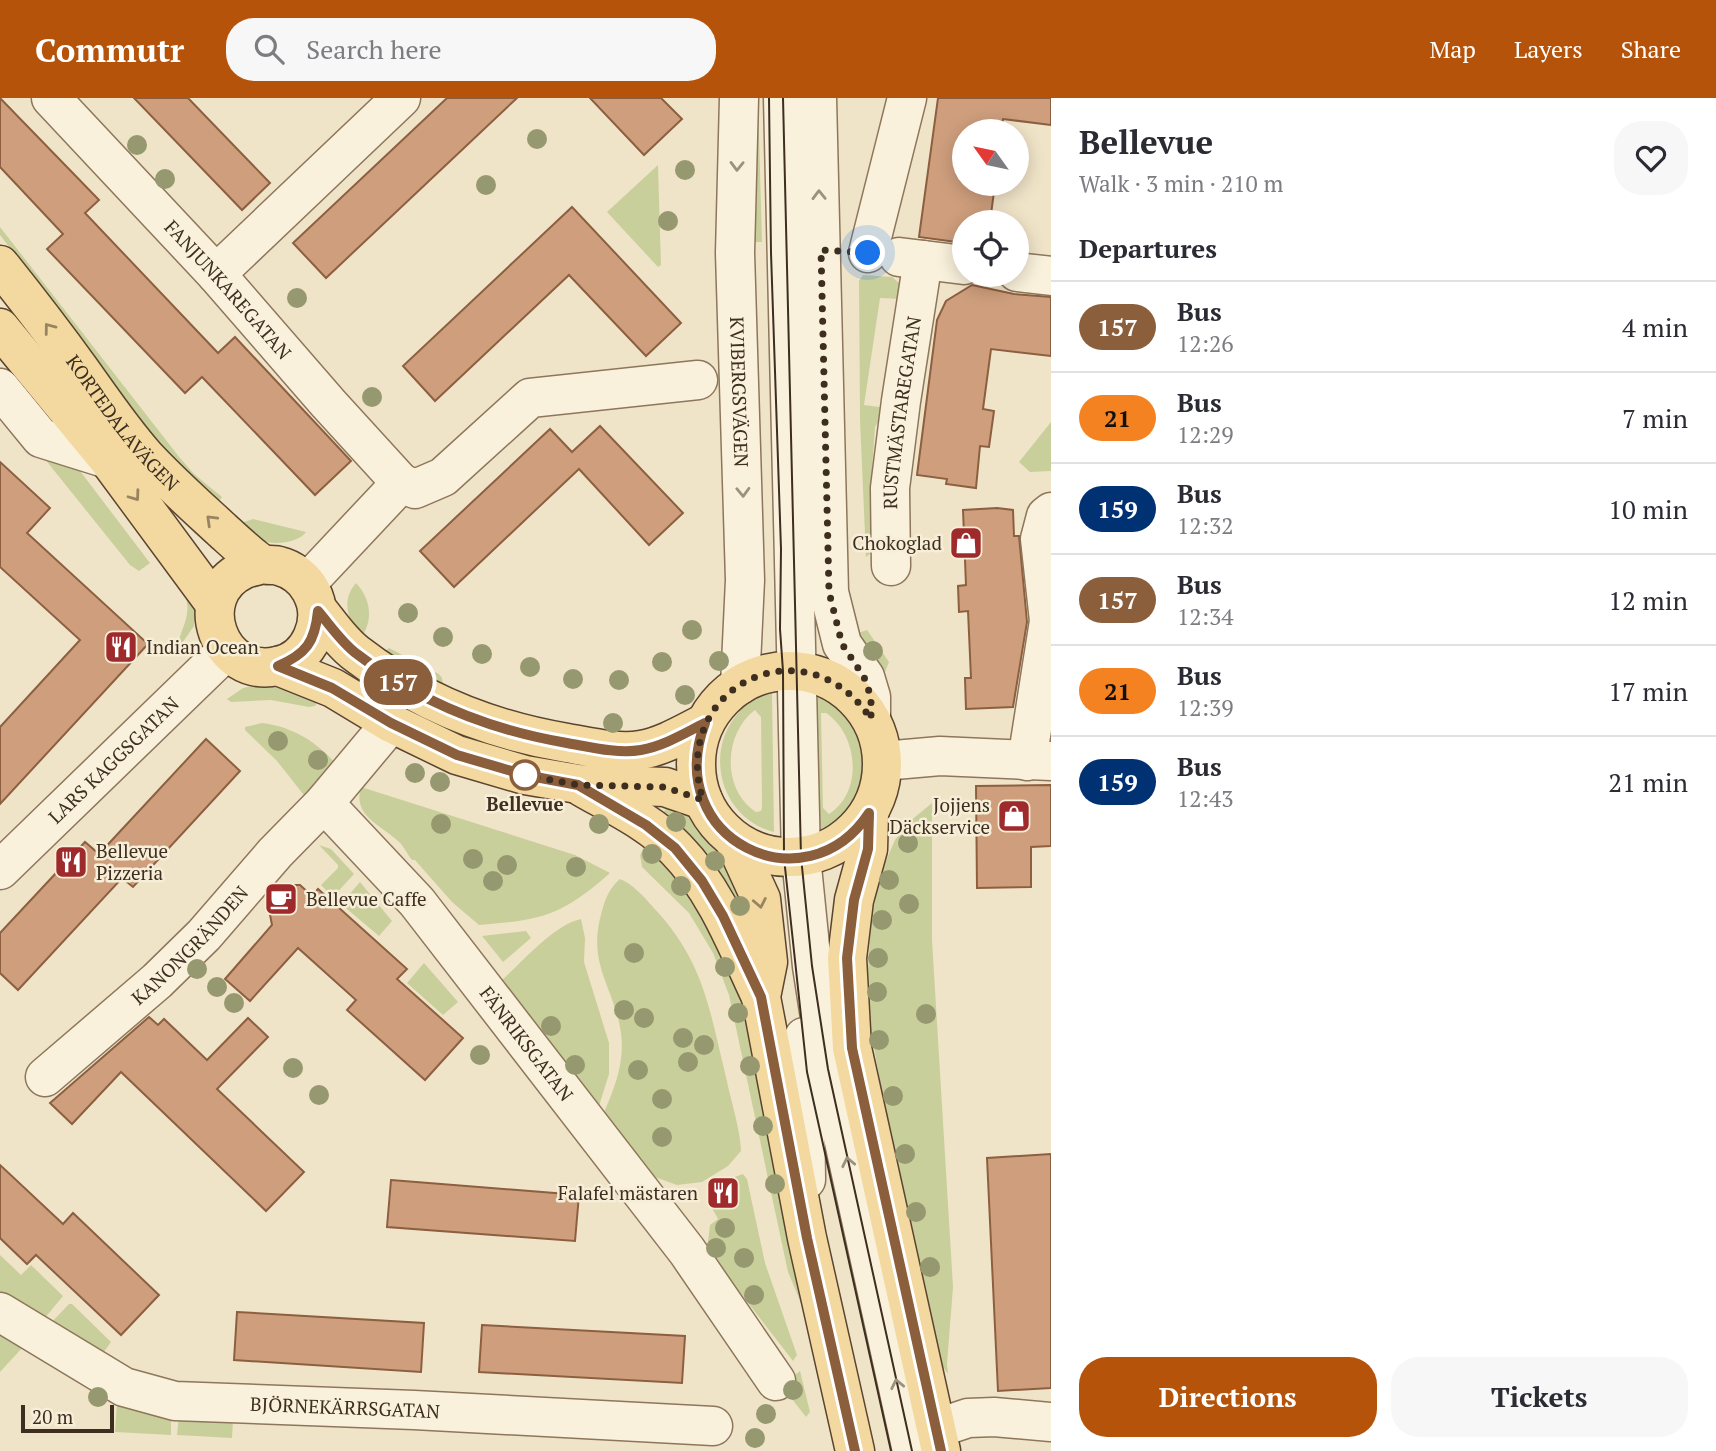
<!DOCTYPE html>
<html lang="en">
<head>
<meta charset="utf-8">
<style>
  body { margin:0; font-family:"PT Serif",serif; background:#f7f7f7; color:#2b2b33; height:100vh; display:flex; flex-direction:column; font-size:26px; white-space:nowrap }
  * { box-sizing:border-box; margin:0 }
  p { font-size:23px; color:#7c7c81 }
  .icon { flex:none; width:38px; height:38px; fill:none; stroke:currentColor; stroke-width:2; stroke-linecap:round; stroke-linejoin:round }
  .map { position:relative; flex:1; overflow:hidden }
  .side { display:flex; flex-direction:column; background:#fff; width:665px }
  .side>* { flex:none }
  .badge { padding:0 14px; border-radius:23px; font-size:24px; line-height:46px }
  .needle { width:46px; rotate:303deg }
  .fabs { position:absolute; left:952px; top:21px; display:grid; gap:14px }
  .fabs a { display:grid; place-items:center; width:77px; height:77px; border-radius:50%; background:#fff; box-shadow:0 4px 18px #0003; font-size:35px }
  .scale { position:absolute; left:21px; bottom:18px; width:93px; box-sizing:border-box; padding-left:7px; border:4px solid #3d2e20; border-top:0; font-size:19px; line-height:24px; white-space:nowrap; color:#3d2e20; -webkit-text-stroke:5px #f7eed8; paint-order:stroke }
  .you { position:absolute; width:35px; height:35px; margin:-18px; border:5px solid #fff; border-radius:50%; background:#1a73e8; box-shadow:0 0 0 10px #1a73e833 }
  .map>.badge { position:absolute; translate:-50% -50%; box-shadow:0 0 0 4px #fff }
  h2 { padding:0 28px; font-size:26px; line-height:63px }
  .round { display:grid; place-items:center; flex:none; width:74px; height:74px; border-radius:28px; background:#f7f7f7 }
  .summary { display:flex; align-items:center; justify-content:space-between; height:119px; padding:0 28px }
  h1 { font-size:33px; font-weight:700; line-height:52px }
  .primary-button { display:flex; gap:14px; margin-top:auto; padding:14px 28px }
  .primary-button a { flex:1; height:80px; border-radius:28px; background:#b45309; color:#fff; font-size:28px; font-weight:700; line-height:80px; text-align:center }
  .primary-button a+a { background:#f7f7f7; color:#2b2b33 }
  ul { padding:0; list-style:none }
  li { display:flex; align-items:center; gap:21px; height:91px; padding:0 28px; border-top:2px solid #e1e1e2 }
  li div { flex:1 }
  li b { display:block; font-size:26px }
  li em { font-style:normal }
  li .badge { min-width:77px; font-weight:700; text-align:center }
  header { display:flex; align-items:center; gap:42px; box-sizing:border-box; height:98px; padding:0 35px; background:#b45309; color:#fff }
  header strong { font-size:33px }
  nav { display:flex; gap:38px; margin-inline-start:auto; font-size:24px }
  .search { width:490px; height:63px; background:#f7f7f7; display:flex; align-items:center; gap:18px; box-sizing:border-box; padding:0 24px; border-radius:28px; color:#7c7c81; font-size:26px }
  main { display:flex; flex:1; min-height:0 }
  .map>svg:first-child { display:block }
  .green { fill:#c9cf9b; fill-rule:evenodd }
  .building { fill:#cf9f7d; stroke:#8d5f41; stroke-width:2 }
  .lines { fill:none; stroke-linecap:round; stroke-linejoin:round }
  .minor-casing { stroke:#8d765c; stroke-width:41 }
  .major-casing { stroke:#5b4430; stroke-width:41 }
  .minor { stroke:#faf1dc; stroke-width:38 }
  .major { stroke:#f3d9a0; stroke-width:38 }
  .tram { stroke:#3d2e20; stroke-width:2 }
  .tree { fill:#96986f }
  .oneway { stroke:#9c907e }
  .oneway2 { stroke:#988460 }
  .line-casing { stroke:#fff; stroke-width:16 }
  .line { stroke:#8b5e3c; stroke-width:10 }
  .walk { stroke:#3d2e20; stroke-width:7; stroke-dasharray:0 12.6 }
  .stop-dot { fill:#fff; stroke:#8b5e3c; stroke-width:3.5 }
  .labels { text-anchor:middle; stroke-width:5; stroke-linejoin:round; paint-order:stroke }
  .street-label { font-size:19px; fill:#3d2e20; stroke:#f7eed8 }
  .poi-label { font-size:19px; fill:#3d2e20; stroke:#f7eed8; text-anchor:end }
  .stop-label { font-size:19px; font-weight:bold; fill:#3d2e20; stroke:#f7eed8 }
</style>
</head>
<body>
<header>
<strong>Commutr</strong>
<div class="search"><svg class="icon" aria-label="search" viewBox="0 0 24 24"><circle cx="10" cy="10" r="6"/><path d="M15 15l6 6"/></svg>Search here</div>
<nav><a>Map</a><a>Layers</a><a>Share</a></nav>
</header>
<main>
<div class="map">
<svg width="1051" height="1353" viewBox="0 0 1051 1353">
  <rect width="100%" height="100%" fill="#f0e4c8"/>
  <g class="green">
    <path d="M744,0H758L762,144H746Z"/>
    <path d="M658,67L661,167L658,169L607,114Z"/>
    <path d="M0,129L180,360L194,376L222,399L216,407L155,351L72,230L0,137Z"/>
    <path d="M863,177L892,179L904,189L900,201L880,200L864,307L887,310L875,329L871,386L880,448L866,459L860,322L859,183Z"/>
    <path d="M1051,324V373L1030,374L1019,364Z"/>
    <path d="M40,355L77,369L150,465L139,473L130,467Z"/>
    <path d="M253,421L306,434C298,445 275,447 262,443C254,439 245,431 238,426Z"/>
    <path d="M179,481L197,506L194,528L178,551C178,538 185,529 187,516C189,504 184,492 179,481Z"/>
    <path d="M356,485C371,501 374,523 360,541C349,523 340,503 356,485Z"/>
    <path d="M867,532L889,564L885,574L858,535Z"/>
    <path d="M389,550L439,576L442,580L444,592L382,555Z"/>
    <path d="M266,585L322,597L315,608L309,609L271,602L231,604L227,601L243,590Z"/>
    <path d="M772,595L774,734C721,721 702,653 740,613C748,604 760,599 772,595ZM755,612L761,619L762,709L761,713L756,714C722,692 723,636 755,612Z"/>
    <path d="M808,595C861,606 881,674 845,715C836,724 824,730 813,734ZM821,615H826C858,636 864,694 829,716L823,710Z"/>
    <path d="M262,625C294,629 317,644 338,668L307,701L277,663L245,632V629Z"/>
    <path d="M361,689L575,757L610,775C561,818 543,822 479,827L452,804L415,762H412C407,756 404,748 398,743C381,727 352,718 361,689Z"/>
    <path d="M669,705L699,724L721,746L756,844L658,724Z"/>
    <path d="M932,705V842L953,1189L947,1266L948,1276L941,1266L884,1006L866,904L871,823L881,774L895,742L909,724Z"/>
    <path d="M647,743L686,776L742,897L808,1222L788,1174L729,897L713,855L689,815L642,769L640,757Z"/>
    <path d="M319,747L331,751L354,776L333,799L321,787L338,770V767Z"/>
    <path d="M620,781C633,786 644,799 653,809C704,863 709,910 726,979C731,1004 740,1029 741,1053L728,1068L702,1084L677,1087L649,1077L602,1019C614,991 625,966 621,935C614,888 586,866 602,813C605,801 610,789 620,781Z"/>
    <path d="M360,784L392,823L379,838L341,806Z"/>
    <path d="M581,821L585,840L584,864L609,945V976L599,1008L501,883C521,865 555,826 581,821Z"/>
    <path d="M526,833L531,840L503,864L482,838Z"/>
    <path d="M424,865L458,904L443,917L407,885Z"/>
    <path d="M743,1076L747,1081L765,1165L797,1257L793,1263L707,1152L710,1127L718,1121L708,1103V1097L713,1094L718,1101L738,1089L732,1080Z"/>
    <path d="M0,1157L21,1177L31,1167L63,1198L44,1221L0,1197Z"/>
    <path d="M69,1206H72L111,1244L103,1255L49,1227Z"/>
    <path d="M0,1234L23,1249L0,1274Z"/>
    <path d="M800,1273L810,1314L806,1319L781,1287Z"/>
    <path d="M117,1305L171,1317V1337L115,1334Z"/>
    <path d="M179,1318L233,1322L232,1340L177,1337Z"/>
  </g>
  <g class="building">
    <path d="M0,0L99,102L85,115L218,255L235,239L351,363L315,397L202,279L185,295L47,151L63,136L0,69Z"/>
    <path d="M134,0H188L270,85L242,112Z"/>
    <path d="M447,0H517L326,180L293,145Z"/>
    <path d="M590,0H661L682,21L644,57Z"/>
    <path d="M938,0H1051V27L1003,21L1002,27L989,26L988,33H964V86H995L990,124H964V145L919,139Z"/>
    <path d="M572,109L681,225L646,258L569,177L435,303L403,268Z"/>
    <path d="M972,187L1014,196L1051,199V258L991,251L983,311L994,313L989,349L980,348L976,390L946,386L947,381L917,377L937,222L946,203Z"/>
    <path d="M600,328L683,415L649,447L579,371L454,489L420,453L550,331L572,354Z"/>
    <path d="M0,364L50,410L27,435L148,546L0,706V629L80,542L0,469Z"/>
    <path d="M997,410L1013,412L1014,438H1019L1027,524L1013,609L966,611L965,580H971L968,513L959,514L958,488L966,487L963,412Z"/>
    <path d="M206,641L240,673L133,789L122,780L18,892L0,875V835L85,744L99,756Z"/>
    <path d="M1051,687V748L1031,749V789L977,790L976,688Z"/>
    <path d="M281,787H300L312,798L318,791L407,871L397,881L463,940L425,982L347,912L356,902L298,850L250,903L225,881L272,827L267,801Z"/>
    <path d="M149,919L158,927L164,921L207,962L248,920L268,939L217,991L304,1074L266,1113L121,974L72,1026L50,1005Z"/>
    <path d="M1051,1056V1290L998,1293L987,1060Z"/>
    <path d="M0,1067L63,1126L73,1115L159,1197L121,1237L36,1157L27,1166L0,1140Z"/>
    <path d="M391,1082L579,1097L575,1143L387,1129Z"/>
    <path d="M237,1214L424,1225L421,1274L234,1262Z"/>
    <path d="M482,1227L685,1238L682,1285L479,1274Z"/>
  </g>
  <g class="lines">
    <defs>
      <g id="minor">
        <path id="s1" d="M51,0L216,176L328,305L401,385"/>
        <path id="s2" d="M739,0L735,155L745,482L740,587"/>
        <path d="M783,0L801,759L812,868L828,971L912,1353"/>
        <path d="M817,0L829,494L842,546L865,579L871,599V621"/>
        <path d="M868,155L907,0"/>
        <path d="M899,159L964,167"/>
        <path d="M1017,174L1051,178"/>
        <path d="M216,176L401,0"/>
        <path d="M0,290L41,340L108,361"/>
        <path id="s3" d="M891,468L890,390L901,303L923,162"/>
        <path d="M307,485L401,385L415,391L443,379L530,300L698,282"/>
        <path d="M883,663L940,658L1051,663"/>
        <path d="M1027,663L1049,523L1040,441L1046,418L1051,414"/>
        <path id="s4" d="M324,705L417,804L687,1153L776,1283"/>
        <path id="s5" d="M0,772L227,552"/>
        <path d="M804,939L806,1082"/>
        <path id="s6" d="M45,979L157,883L204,837L275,755L324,705L391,625"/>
        <path id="s7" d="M0,1214L124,1289L175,1303L414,1312L713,1328"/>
        <path d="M938,1330L968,1320L994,1319L1051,1324"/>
      </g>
      <g id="major">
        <path id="s8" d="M0,167C28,202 55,237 81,273C101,301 122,332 145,358C169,384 196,408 222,432C230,439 254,462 263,466C267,468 274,466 279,468C292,471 305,481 311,493C327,522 310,562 277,568C219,581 189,498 243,472C249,469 257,468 263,466"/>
        <path d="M0,230L108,361L215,506"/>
        <path d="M318,512C330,527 342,545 357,556C419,604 490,632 567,645C590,649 618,656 641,652C664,648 685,635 705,625"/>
        <path d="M278,568L333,590L391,625L457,657L525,677L578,686L665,689L703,702"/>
        <circle cx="789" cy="666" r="93"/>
        <path d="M582,689C613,707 650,724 676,751C716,792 737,848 761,899"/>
        <path d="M869,715L868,751L854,802L847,860L852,950L941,1353"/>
        <path d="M734,742L761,801L768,864L761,899L807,1140L855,1353"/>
      </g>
    </defs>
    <use href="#minor" class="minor-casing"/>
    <use href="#major" class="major-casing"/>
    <use href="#minor" class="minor"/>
    <use href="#major" class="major"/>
    <g class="tram">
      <path d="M769,0L771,155L781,451L780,531L783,573L784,760L807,974L891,1353"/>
      <path d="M783,0L801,759L812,868L828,971L912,1353"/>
    </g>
  </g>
  <g class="tree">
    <circle cx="537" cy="41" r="10"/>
    <circle cx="137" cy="47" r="10"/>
    <circle cx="685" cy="72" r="10"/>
    <circle cx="165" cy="81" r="10"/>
    <circle cx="486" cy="87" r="10"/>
    <circle cx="668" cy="123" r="10"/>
    <circle cx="297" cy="200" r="10"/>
    <circle cx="372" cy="299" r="10"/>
    <circle cx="408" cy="515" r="10"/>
    <circle cx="692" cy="532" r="10"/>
    <circle cx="443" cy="539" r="10"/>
    <circle cx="873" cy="553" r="10"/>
    <circle cx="482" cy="556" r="10"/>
    <circle cx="719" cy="563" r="10"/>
    <circle cx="662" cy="564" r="10"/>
    <circle cx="530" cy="569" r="10"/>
    <circle cx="573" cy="581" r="10"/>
    <circle cx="619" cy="582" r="10"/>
    <circle cx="685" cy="597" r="10"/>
    <circle cx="613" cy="625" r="10"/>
    <circle cx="278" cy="643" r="10"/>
    <circle cx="318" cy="662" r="10"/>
    <circle cx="415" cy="675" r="10"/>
    <circle cx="440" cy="684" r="10"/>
    <circle cx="676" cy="724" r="10"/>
    <circle cx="441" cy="726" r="10"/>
    <circle cx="599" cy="726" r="10"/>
    <circle cx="908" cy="745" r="10"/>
    <circle cx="652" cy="756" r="10"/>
    <circle cx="473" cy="761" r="10"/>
    <circle cx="715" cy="763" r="10"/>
    <circle cx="507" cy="767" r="10"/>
    <circle cx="576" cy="769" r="10"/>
    <circle cx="889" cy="782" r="10"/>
    <circle cx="493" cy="783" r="10"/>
    <circle cx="681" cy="788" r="10"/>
    <circle cx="909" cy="806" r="10"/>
    <circle cx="740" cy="808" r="10"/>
    <circle cx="882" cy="822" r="10"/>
    <circle cx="634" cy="855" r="10"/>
    <circle cx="878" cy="860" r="10"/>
    <circle cx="725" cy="869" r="10"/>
    <circle cx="197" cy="871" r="10"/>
    <circle cx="217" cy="889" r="10"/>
    <circle cx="877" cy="894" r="10"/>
    <circle cx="234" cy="905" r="10"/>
    <circle cx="624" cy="912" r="10"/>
    <circle cx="738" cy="915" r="10"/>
    <circle cx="926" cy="916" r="10"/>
    <circle cx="644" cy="920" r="10"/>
    <circle cx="551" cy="928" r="10"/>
    <circle cx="683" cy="940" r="10"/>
    <circle cx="879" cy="942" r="10"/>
    <circle cx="704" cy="947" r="10"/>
    <circle cx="480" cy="957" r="10"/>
    <circle cx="688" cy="964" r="10"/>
    <circle cx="575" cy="967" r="10"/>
    <circle cx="750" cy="968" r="10"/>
    <circle cx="293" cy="970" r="10"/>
    <circle cx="638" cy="972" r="10"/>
    <circle cx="319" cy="997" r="10"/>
    <circle cx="893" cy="998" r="10"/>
    <circle cx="662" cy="1001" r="10"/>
    <circle cx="763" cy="1028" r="10"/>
    <circle cx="662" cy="1039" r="10"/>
    <circle cx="905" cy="1056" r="10"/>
    <circle cx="775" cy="1086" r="10"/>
    <circle cx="916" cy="1114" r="10"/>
    <circle cx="725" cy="1130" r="10"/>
    <circle cx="716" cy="1150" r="10"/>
    <circle cx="744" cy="1160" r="10"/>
    <circle cx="930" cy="1169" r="10"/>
    <circle cx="754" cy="1197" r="10"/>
    <circle cx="793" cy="1292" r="10"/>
    <circle cx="98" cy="1299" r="10"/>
    <circle cx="766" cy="1316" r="10"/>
    <circle cx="755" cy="1340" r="10"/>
  </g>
  <defs><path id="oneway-chevron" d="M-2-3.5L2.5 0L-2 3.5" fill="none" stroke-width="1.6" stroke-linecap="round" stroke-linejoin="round" transform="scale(1.75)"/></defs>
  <g class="oneway">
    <use href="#oneway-chevron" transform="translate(737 68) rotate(91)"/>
    <use href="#oneway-chevron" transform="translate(819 97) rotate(-91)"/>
    <use href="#oneway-chevron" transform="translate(743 394) rotate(88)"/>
    <use href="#oneway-chevron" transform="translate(848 1064) rotate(-102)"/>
    <use href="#oneway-chevron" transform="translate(897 1286) rotate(-102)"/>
  </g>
  <g class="oneway2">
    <use href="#oneway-chevron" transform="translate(49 230) rotate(-127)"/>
    <use href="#oneway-chevron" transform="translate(135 398) rotate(54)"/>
    <use href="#oneway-chevron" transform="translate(211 422) rotate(-136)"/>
    <use href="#oneway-chevron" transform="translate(760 805) rotate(79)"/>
  </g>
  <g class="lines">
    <defs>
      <path id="line" d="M855,1353L807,1140L761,899L723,818L702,783L675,750L646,727L578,687L525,677L457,657L391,625L332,590L278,568C306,556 315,544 318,513C330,527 342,545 357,556C419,604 490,632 567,645C590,649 618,656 641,652C664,648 685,635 705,625C661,742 806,811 869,715L868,751L854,802L847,860L852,950L941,1353"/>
    </defs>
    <use href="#line" class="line-casing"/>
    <use href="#line" class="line"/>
    <path class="walk" d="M525,677L578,687L664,689L703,702C668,588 806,522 871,621V599L864,579L842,546L829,494L821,152L868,155"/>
  </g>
  <defs>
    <symbol id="shop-square" viewBox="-11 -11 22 22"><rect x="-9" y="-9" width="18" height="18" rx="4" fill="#9e2a2b" stroke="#f7eed8"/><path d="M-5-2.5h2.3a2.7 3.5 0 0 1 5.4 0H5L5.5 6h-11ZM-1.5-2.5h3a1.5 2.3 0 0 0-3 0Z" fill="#fff"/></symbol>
    <symbol id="restaurant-square" viewBox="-11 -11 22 22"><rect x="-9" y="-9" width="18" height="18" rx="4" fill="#9e2a2b" stroke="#f7eed8"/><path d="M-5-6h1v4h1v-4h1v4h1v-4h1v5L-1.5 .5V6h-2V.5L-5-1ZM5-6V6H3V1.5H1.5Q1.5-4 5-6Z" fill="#fff"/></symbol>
    <symbol id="cafe-square" viewBox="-11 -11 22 22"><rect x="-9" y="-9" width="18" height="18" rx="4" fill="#9e2a2b" stroke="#f7eed8"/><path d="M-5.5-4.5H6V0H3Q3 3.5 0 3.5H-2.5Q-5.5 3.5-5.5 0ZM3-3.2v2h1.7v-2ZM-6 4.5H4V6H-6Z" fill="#fff"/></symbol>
  </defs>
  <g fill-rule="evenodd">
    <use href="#shop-square" x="947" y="426" width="38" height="38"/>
    <use href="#restaurant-square" x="102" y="530" width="38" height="38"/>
    <use href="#shop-square" x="995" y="699" width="38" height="38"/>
    <use href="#restaurant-square" x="52" y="745" width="38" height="38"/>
    <use href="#cafe-square" x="262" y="782" width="38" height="38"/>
    <use href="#restaurant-square" x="704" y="1076" width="38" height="38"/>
  </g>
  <circle class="stop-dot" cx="525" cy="677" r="14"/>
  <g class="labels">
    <g class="street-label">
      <text dy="7" stroke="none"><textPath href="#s1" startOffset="261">FANJUNKAREGATAN</textPath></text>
      <text dy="7" stroke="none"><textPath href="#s2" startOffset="294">KVIBERGSVÄGEN</textPath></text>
      <text dy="7" stroke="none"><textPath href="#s3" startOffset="154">RUSTMÄSTAREGATAN</textPath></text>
      <text dy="7" stroke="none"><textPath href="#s8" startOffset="200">KORTEDALAVÄGEN</textPath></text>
      <text dy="7" stroke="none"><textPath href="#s5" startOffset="158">LARS KAGGSGATAN</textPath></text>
      <text dy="7" stroke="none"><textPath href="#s6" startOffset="196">KANONGRÄNDEN</textPath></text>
      <text dy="7" stroke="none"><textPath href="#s4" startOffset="315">FÄNRIKSGATAN</textPath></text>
      <text dy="7" stroke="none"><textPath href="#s7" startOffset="368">BJÖRNEKÄRRSGATAN</textPath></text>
    </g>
    <g class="poi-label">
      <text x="942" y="452">Chokoglad</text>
      <text x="146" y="556" text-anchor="start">Indian Ocean</text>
      <text x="990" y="714">Jojjens<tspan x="990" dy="22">Däckservice</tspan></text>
      <text x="96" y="760" text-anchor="start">Bellevue<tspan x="96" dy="22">Pizzeria</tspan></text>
      <text x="306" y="808" text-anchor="start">Bellevue Caffe</text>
      <text x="698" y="1102">Falafel mästaren</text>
    </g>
    <g class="stop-label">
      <text x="525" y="713">Bellevue</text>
    </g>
  </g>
</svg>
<div class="fabs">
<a><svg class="needle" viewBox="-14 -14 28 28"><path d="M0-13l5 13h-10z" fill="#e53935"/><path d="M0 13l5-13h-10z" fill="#7c7c81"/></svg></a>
<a><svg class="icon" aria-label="locate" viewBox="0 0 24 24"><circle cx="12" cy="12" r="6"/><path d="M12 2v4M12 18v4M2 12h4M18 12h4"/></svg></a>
</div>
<div class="scale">20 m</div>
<div class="you" style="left:868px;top:155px"></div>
<b class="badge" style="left:398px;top:584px;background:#8b5e3c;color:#fff">157</b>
</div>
<section class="side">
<div class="summary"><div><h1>Bellevue</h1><p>Walk · 3 min · 210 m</p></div><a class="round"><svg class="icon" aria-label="heart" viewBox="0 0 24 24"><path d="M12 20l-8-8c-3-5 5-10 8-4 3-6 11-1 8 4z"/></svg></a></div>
<h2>Departures</h2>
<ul>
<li><span class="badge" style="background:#8b5e3c;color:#fff">157</span><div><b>Bus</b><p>12:26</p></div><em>4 min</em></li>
<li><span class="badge" style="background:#f58220;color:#111">21</span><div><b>Bus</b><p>12:29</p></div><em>7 min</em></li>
<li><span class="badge" style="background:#003273;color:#fff">159</span><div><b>Bus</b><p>12:32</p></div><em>10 min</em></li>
<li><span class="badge" style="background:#8b5e3c;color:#fff">157</span><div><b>Bus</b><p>12:34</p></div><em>12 min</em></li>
<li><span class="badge" style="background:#f58220;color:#111">21</span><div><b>Bus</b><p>12:39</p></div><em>17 min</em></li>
<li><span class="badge" style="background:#003273;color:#fff">159</span><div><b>Bus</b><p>12:43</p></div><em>21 min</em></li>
</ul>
<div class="primary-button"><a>Directions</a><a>Tickets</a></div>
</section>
</main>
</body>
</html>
